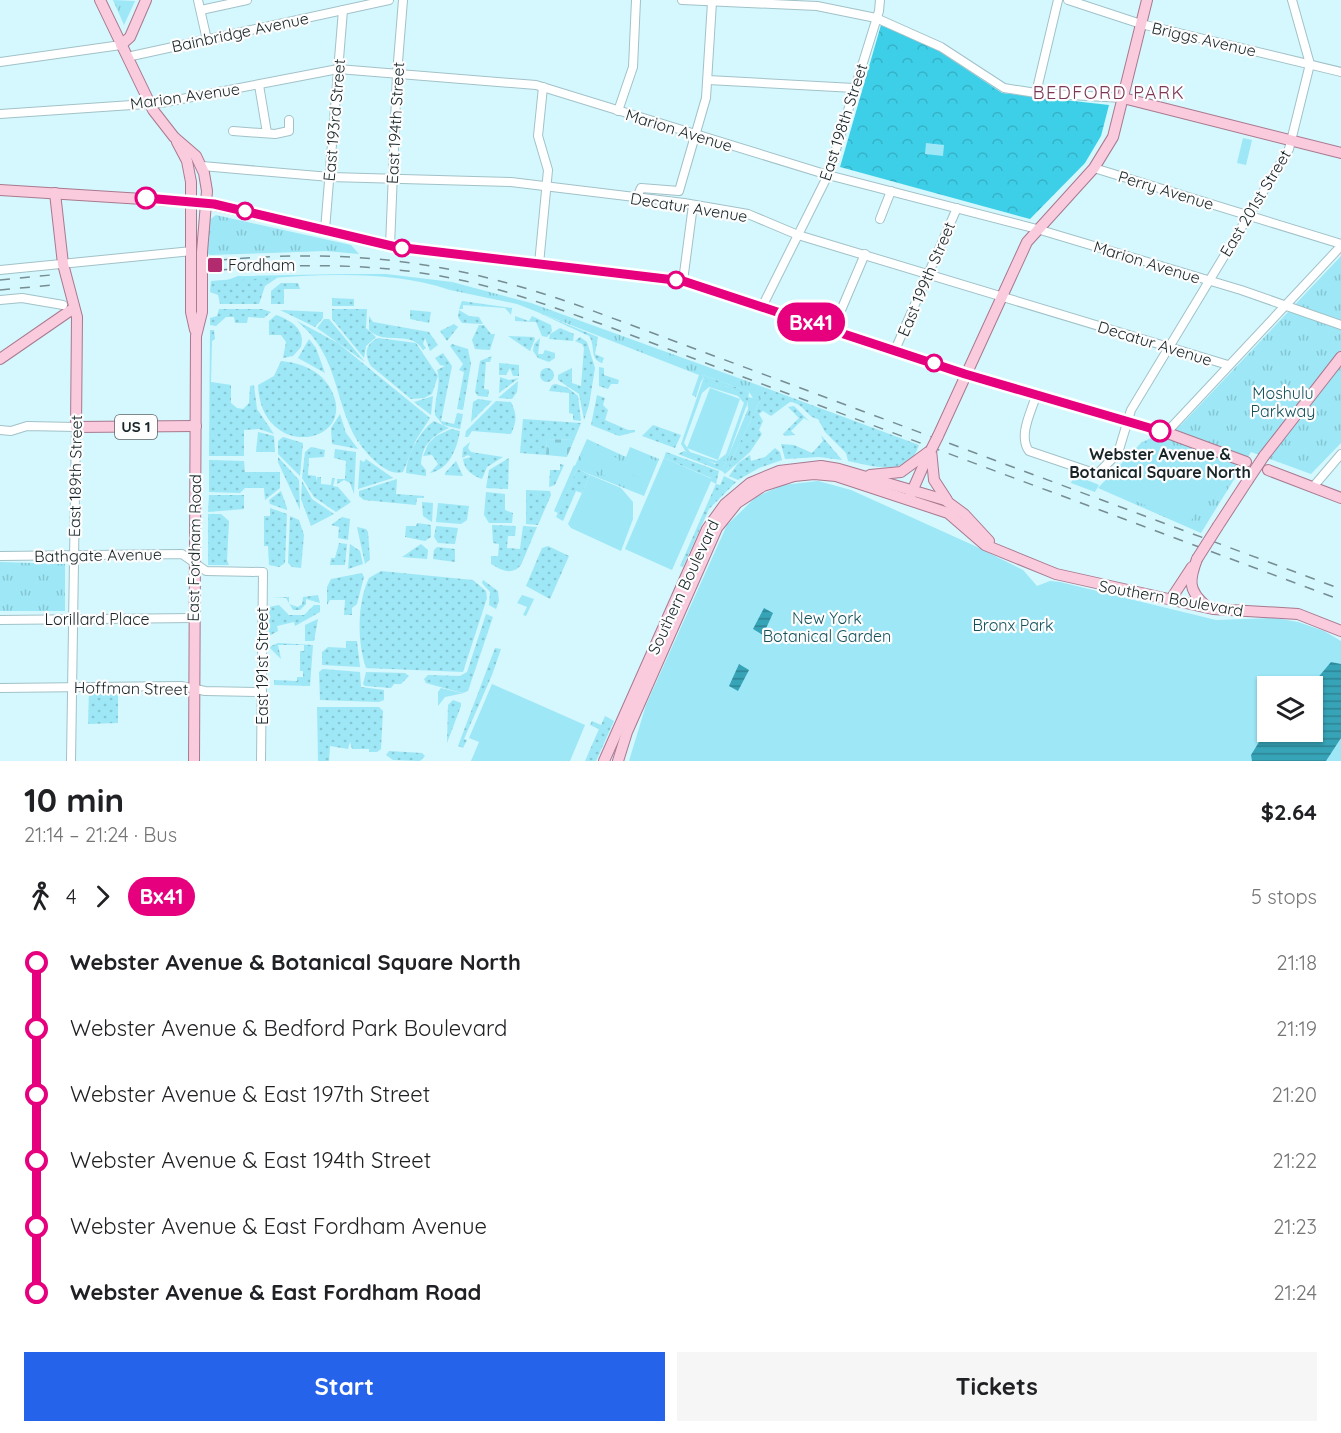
<!DOCTYPE html>
<html lang="en">
<head>
<meta charset="utf-8">
<style>
  body { margin:0; font-family:Quicksand,sans-serif; background:#f6f6f6; color:#202124; height:100vh; display:flex; flex-direction:column; font-size:22px; white-space:nowrap }
  * { box-sizing:border-box; margin:0 }
  p { font-size:20px; color:#757577 }
  .icon { flex:none; width:33px; height:33px; fill:none; stroke:currentColor; stroke-width:2; stroke-linecap:round; stroke-linejoin:round }
  .map { position:relative; height:761px; overflow:hidden }
  .side { display:flex; flex-direction:column; background:#fff; flex:1 }
  .side>* { flex:none }
  .badge { padding:0 12px; border-radius:20px; font-size:21px; line-height:39px }
  .controls { position:absolute; left:1257px; top:676px; display:grid; gap:12px }
  .controls a { display:grid; place-items:center; width:66px; height:66px; border-radius:0px; background:#fff; box-shadow:0 2px 4px #0004; font-size:30px }
  .map>.badge { position:absolute; translate:-50% -50%; box-shadow:0 0 0 3px #fff }
  .legs { display:flex; align-items:center; gap:9px; height:66px; padding:0 24px; font-size:20px }
  .legs p { margin-inline-start:auto }
  .summary { display:flex; align-items:center; justify-content:space-between; height:102px; padding:0 24px }
  h1 { font-size:33px; font-weight:800; line-height:45px }
  .primary-button { display:flex; gap:12px; margin-top:auto; padding:12px 24px }
  .primary-button a { flex:1; height:69px; border-radius:0px; background:#2563eb; color:#fff; font-size:24px; font-weight:800; line-height:69px; text-align:center }
  .primary-button a+a { background:#f6f6f6; color:#202124 }
  ul { padding:0 24px; list-style:none }
  li { display:flex; align-items:center; gap:21px; height:66px; font-size:22px }
  li i { display:grid; place-items:center; width:9px; height:100%; margin:0 8px; background:currentColor }
  li i::after { content:''; width:15px; height:15px; margin:-8px; border:4px solid; border-radius:50%; background:#fff }
  li p { margin-inline-start:auto }
  li:first-child i { background:linear-gradient(#0000 50%,currentColor 0) }
  li:last-child i { background:linear-gradient(currentColor 50%,#0000 0) }
  .map>svg:first-child { display:block }
  .grass { fill:url(#grass-dots) }
  .forest { fill:url(#forest-crowns) }
  .cemetery { fill:url(#cemetery-stones) }
  .park { fill:url(#park-tufts) }
  .garden { fill:#9de7f6; fill-rule:evenodd }
  .water { fill:url(#water-rules) }
  .lines { fill:none; stroke-linecap:round; stroke-linejoin:round }
  .minor-casing { stroke:#a1c2c8; stroke-width:10 }
  .major-casing { stroke:#a9798e; stroke-width:12 }
  .minor { stroke:#fff; stroke-width:8 }
  .major { stroke:#facadd; stroke-width:10 }
  .rail { stroke:#768d92; stroke-width:1.5; stroke-dasharray:10 10; stroke-linecap:butt }
  .major-bridge-casing { stroke:#a9798e; stroke-width:12; stroke-linecap:butt }
  .major-bridge { stroke:#facadd; stroke-width:10 }
  .line-1-casing { stroke:#fff; stroke-width:14 }
  .line-1 { stroke:#e6007e; stroke-width:9 }
  .stop-1-dot { fill:#fff; stroke:#e6007e; stroke-width:3 }
  .poi-dot { fill:#b22b6f; stroke:#fdfdfd; stroke-width:2 }
  .labels { text-anchor:middle; stroke-width:4.5; stroke-linejoin:round; paint-order:stroke }
  .shield { fill:#fdfdfd; stroke:#5d6567; stroke-width:1.5 }
  .shield-label { font-size:15px; font-weight:bold; fill:#182427 }
  .street-label { font-size:16px; fill:#182427; stroke:#fdfdfd }
  .poi-label { font-size:16px; fill:#182427; stroke:#fdfdfd; text-anchor:start }
  .park-label { font-size:16px; fill:#13505a; stroke:#fdfdfd }
  .stop-label { font-size:16px; font-weight:bold; fill:#182427; stroke:#fdfdfd }
  .neighbourhood-label { font-size:18px; letter-spacing:1.5px; fill:#7b3755; stroke:#fdfdfd }
</style>
</head>
<body>
<div class="map">
<svg width="1341" height="761" viewBox="0 0 1341 761">
  <defs>
    <pattern id="grass-dots" width="8" height="8" patternUnits="userSpaceOnUse" patternTransform="scale(1.5)"><rect width="8" height="8" fill="#9de7f6"/><path d="M2 2h.1M6 6h.1" fill="none" stroke="#86c6d3" stroke-width="1.8" stroke-linecap="round"/></pattern>
    <pattern id="forest-crowns" width="20" height="18" patternUnits="userSpaceOnUse" patternTransform="scale(1.5)"><rect width="20" height="18" fill="#3dcfe8"/><path d="M2 6a3 3 0 1 1 6 0M12 15a3 3 0 1 1 6 0" fill="none" stroke="#35b2c7"/></pattern>
    <pattern id="cemetery-stones" width="16" height="16" patternUnits="userSpaceOnUse" patternTransform="scale(1.5)"><rect width="16" height="16" fill="#9de7f6"/><path d="M2 7V4a2 2 0 0 1 4 0v3zM10 15v-3a2 2 0 0 1 4 0v3z" fill="#86c6d3"/></pattern>
    <pattern id="park-tufts" width="24" height="20" patternUnits="userSpaceOnUse" patternTransform="scale(1.5)"><rect width="24" height="20" fill="#9de7f6"/><path d="M3 7l-1-3M5 7V3M7 7l1-3M15 17l-1-3M17 17v-4M19 17l1-3" fill="none" stroke="#86c6d3"/></pattern>
    <pattern id="water-rules" width="6" height="5" patternUnits="userSpaceOnUse" patternTransform="scale(1.5)"><rect width="6" height="5" fill="#37a3b6"/><path d="M0 2.5h6" fill="none" stroke="#2d8594"/></pattern>
  </defs>
  <rect width="100%" height="100%" fill="#d5f7fe"/>
  <g class="grass">
    <path d="M275,276L277,278L265,286L259,304H220L218,295L210,292L211,281Z"/>
    <path d="M281,283H298L300,289H284V304H271V291Z"/>
    <path d="M332,298L354,299V306H332Z"/>
    <path d="M462,301L512,308L511,315L505,308L463,305V309H459Z"/>
    <path d="M219,309H262L271,312L264,318L248,317L247,323H235L234,317H226L216,326L210,325V318L217,316Z"/>
    <path d="M332,309H367L366,328L376,337L366,346L364,358L332,319Z"/>
    <path d="M280,310L323,312V318L315,327Z"/>
    <path d="M410,310L431,312L429,323L410,319Z"/>
    <path d="M459,310L469,316L479,317L483,324L462,323L458,317Z"/>
    <path d="M535,311L598,337L595,354L604,358L602,363C589,359 596,346 589,336Z"/>
    <path d="M276,315C291,320 306,330 301,347L293,356L283,358L286,342L281,335H269V321Z"/>
    <path d="M369,316L373,322L429,332L438,345L430,351L425,338L423,344L426,348L423,350C411,329 384,346 369,330Z"/>
    <path d="M515,316L529,321L532,316L551,325L552,331L547,337L542,336L536,322L515,321Z"/>
    <path d="M324,319H329L365,362L317,328Z"/>
    <path d="M297,321L338,343L430,418L416,440L403,472C387,477 368,455 359,443L360,441L358,442C333,401 340,356 297,321Z"/>
    <path d="M454,324L458,327L447,341L440,331Z"/>
    <path d="M479,325H484L491,334H495L490,350L475,349L472,340Z"/>
    <path d="M560,328L574,334L573,341L549,339L550,334Z"/>
    <path d="M210,330H214L215,339L212,341L211,382L231,385V403L237,408L243,409L249,403L250,386L254,385L257,409L274,434L259,429L244,430V456H209Z"/>
    <path d="M508,336L534,337L535,339L530,351Z"/>
    <path d="M580,337L587,342L595,368L589,405L584,420L579,394L558,380V375L572,368V383L581,386L584,348L582,344L575,341Z"/>
    <path d="M378,338L416,343L438,376L432,394L424,398L411,399L371,366C364,355 365,344 378,338Z"/>
    <path d="M540,338L538,354H543L545,350L555,353V358L549,362L538,358L533,351L534,344Z"/>
    <path d="M309,339L316,348L325,373L298,358Z"/>
    <path d="M452,344L468,349L471,364L463,410L457,409L464,372L459,370L463,364L450,346Z"/>
    <path d="M443,353L452,366L441,421L454,424L457,413L463,414L460,429L443,425L435,415C434,400 442,381 437,370L445,366L440,365L435,358Z"/>
    <path d="M492,356L490,362H486L484,389L489,390L488,397L478,396L475,392L480,361Z"/>
    <path d="M281,361C300,363 318,369 329,386C364,444 261,464 258,385L274,376Z"/>
    <path d="M499,363L519,365V376H513L510,368L506,375H499Z"/>
    <path d="M599,367L604,368V375L619,380L618,384H611L608,389L599,386Z"/>
    <circle cx="547" cy="375" r="7"/>
    <path d="M703,375L749,392L747,408C746,392 718,380 704,386V377L700,383Z"/>
    <path d="M500,377L509,380L519,378L499,393Z"/>
    <path d="M518,381L517,392L512,399L498,398Z"/>
    <path d="M556,384L568,388L578,396L581,421L573,420V414L569,413V393L549,391L552,385Z"/>
    <path d="M766,388L919,445C909,478 872,466 848,461L846,453L825,432L818,419C806,417 804,403 790,402L771,416L763,411L759,414L763,421L759,430L762,434L750,452L725,474Z"/>
    <path d="M597,395L605,398L603,405L608,410L605,420L628,430H635V432L619,436L591,425Z"/>
    <path d="M433,396L431,415L414,402Z"/>
    <path d="M478,399L492,401L471,422L473,402Z"/>
    <path d="M496,401L511,402C517,415 517,420 511,434L472,431L468,437H465L466,431Z"/>
    <path d="M794,406L809,421L804,418L791,431L795,435L785,436L783,434L799,418L788,407Z"/>
    <path d="M340,414L346,433L358,449L332,444L331,428Z"/>
    <path d="M523,419L581,423L574,440L547,439L546,455L520,453Z"/>
    <path d="M434,421L449,428C431,436 422,446 421,464L426,470V476L406,473C406,457 420,430 434,421Z"/>
    <path d="M653,425L681,435L675,448L642,436Z"/>
    <path d="M451,429L460,431C457,448 450,469 430,473L438,464L432,455L423,456L428,444L436,436Z"/>
    <path d="M258,432L274,436L275,452H256Z"/>
    <path d="M821,435L842,460L819,457L785,459L781,444L794,445L812,453L823,441Z"/>
    <path d="M283,437L303,443L300,476L278,454V441Z"/>
    <path d="M470,442L468,448L471,452L503,457L487,467L482,479C472,475 465,471 463,459L471,457L468,455L462,458L463,448Z"/>
    <path d="M311,447L325,450L324,457L309,458L308,475L316,476V482L317,477H321V484L331,485L332,478H335L333,486L338,487L351,502L336,512L314,497L302,478L305,452Z"/>
    <path d="M775,448L780,452L782,460L759,468L738,480L729,476L738,463L750,455L751,461L765,457Z"/>
    <path d="M335,449L356,452L354,494L350,483L344,480L337,484V479H345L346,461L334,458Z"/>
    <path d="M684,451L715,464L728,457L722,471L678,454Z"/>
    <path d="M666,452L719,471L716,484L720,485L724,476L736,482L709,509L683,567L680,566L716,484L711,481V478L664,458Z"/>
    <path d="M278,457L299,480L300,510L278,462Z"/>
    <path d="M509,458L508,489L486,488L489,470Z"/>
    <path d="M366,459L393,478L358,489L360,460L364,462Z"/>
    <path d="M209,460L244,461L245,472H280V488L265,500L264,488H245L240,493L209,492Z"/>
    <path d="M456,461L463,476L445,475V473Z"/>
    <path d="M560,464L564,465L555,485L549,487L550,470H560Z"/>
    <path d="M577,469L590,475L582,493L576,491L563,521L556,517Z"/>
    <path d="M397,479L396,494L424,496V498H417L416,505L364,500L359,496V491Z"/>
    <path d="M302,481L312,499L334,514L311,526L301,499Z"/>
    <path d="M526,490L550,491L551,495L538,525L526,524Z"/>
    <path d="M281,491L287,508V510L270,504L269,500Z"/>
    <path d="M486,492L505,494V510L513,513L512,523H489L484,515Z"/>
    <path d="M209,495H244V509L208,512Z"/>
    <path d="M422,502L433,503L432,522L423,516Z"/>
    <path d="M438,503L469,506L467,520L461,524L436,522Z"/>
    <path d="M270,508L287,514L285,563L279,567L269,565L268,546H264V516H270Z"/>
    <path d="M208,514H221L229,521L227,560L229,565H208Z"/>
    <path d="M290,516L299,520L304,535L301,568L292,567L288,563Z"/>
    <path d="M342,517L350,519L348,540L338,538L339,527L331,525Z"/>
    <path d="M417,523L431,525V537L425,541L405,537L406,526H416Z"/>
    <path d="M492,525L516,526L515,536H508L507,548L520,549L523,526L537,527L521,565C512,576 501,570 491,564V556H498L499,544L493,543Z"/>
    <path d="M436,526L458,528L455,544L438,543L434,537Z"/>
    <path d="M357,527L366,529L368,532L370,559L365,564Z"/>
    <path d="M339,543L347,544L345,565H330L331,558H335Z"/>
    <path d="M350,544L360,551L363,564L348,569Z"/>
    <path d="M421,544L428,550L427,559L402,557Z"/>
    <path d="M548,546L569,556L550,599L526,586L542,548Z"/>
    <path d="M437,547L455,549V562L433,559L434,550Z"/>
    <path d="M381,571L473,580L486,591L487,598L463,672L366,668C357,642 357,603 369,578Z"/>
    <path d="M362,573L364,577L357,604L352,608V615H344L345,600H330L327,605V587L331,579Z"/>
    <path d="M483,580L498,591L499,601L496,609L489,605L490,592L482,583Z"/>
    <path d="M318,595L320,603L306,599V604L300,610H293L286,598H272L289,597V604L298,607L302,604L303,597Z"/>
    <path d="M279,605L289,615H304L314,605H320V612L295,626L294,622L277,626L278,631L269,636V607Z"/>
    <path d="M486,614L493,617L468,691L462,693L426,683L424,679L428,675L460,676L467,672Z"/>
    <path d="M318,619L314,641H305V625Z"/>
    <path d="M346,641H357L360,667L322,665V652L328,647L346,648Z"/>
    <path d="M278,643L313,645L310,686L274,685V680L297,681V677H303V671H300V651H304V645H278L281,659L269,647Z"/>
    <path d="M495,648L501,649L492,675L464,739L467,740L463,748L458,746Z"/>
    <path d="M323,669L360,672L361,687L384,690V700L379,702L320,700L319,672Z"/>
    <path d="M366,672L405,673L409,676L401,684H394L391,688L365,686L363,684Z"/>
    <path d="M89,693L118,694V723L88,724Z"/>
    <path d="M453,700L461,703V706L447,743L448,705Z"/>
    <path d="M317,707H379L383,711L381,749L377,752H369V749H352L350,742L348,749L330,746L329,761H318Z"/>
    <path d="M605,716L614,721L596,761H585L599,729L590,725L592,721L601,725Z"/>
    <path d="M389,751L422,753L425,756L420,761L393,760L386,755Z"/>
  </g>
  <path class="forest" d="M881,25L939,51L1002,93L1109,105L1101,136L1085,163L1030,219L840,167Z"/>
  <path class="cemetery" d="M547,439L574,440L567,457L546,455Z"/>
  <g class="park">
    <path d="M113,0L135,1L124,25Z"/>
    <path d="M216,215L351,245L359,254L326,251L210,255L207,253L209,220Z"/>
    <path d="M1341,256V443L1311,474L1251,452L1201,533L1098,488L1142,442L1181,425Z"/>
    <path d="M452,282L531,303L766,388L725,474L722,471L748,409V397L753,398L749,392L703,375L696,397L692,395L699,375L517,304L450,290Z"/>
    <path d="M587,439L626,457L630,447L659,459L644,496L574,468Z"/>
    <path d="M0,562L65,564V611H0Z"/>
  </g>
  <g class="garden">
    <path d="M1243,138L1252,140L1246,165L1237,163Z"/>
    <path d="M926,143L944,145L943,156L925,154Z"/>
    <path d="M344,274H386L452,282L450,290C381,266 295,277 225,281L238,276Z"/>
    <path d="M704,377L707,378L705,385C718,381 742,391 747,404L728,457L718,464L688,455L681,444ZM709,387L738,396L744,403L726,454L717,461L690,452L684,443L702,393Z"/>
    <path d="M710,388L740,399L718,460L687,448Z"/>
    <path d="M1142,442L1227,469L1190,522L1111,492Z"/>
    <path d="M587,445L596,449L588,468L579,464Z"/>
    <path d="M599,450L607,454L600,473L591,469Z"/>
    <path d="M635,451L654,460L650,469L631,460Z"/>
    <path d="M610,455L619,459L611,478L602,474Z"/>
    <path d="M664,458L712,479L672,570L625,549Z"/>
    <path d="M630,463L649,471L645,480L626,472Z"/>
    <path d="M574,465L577,469L558,513L554,511Z"/>
    <path d="M625,474L644,482L640,491L621,483Z"/>
    <path d="M590,475L621,488L633,502V519L621,551L571,528L568,524Z"/>
    <path d="M1074,475L1099,485L1095,492L1071,483Z"/>
    <path d="M818,481L851,490L975,546L1023,570L1037,586L1050,581L1060,582L1216,620L1275,618L1298,622L1324,631L1341,641V761H629L646,705L727,525L756,497L783,485ZM1268,687H1312V732H1268Z"/>
    <path d="M522,595L534,599L526,616L523,615L527,607L517,603Z"/>
    <path d="M492,684L585,725L570,761H471L479,742L469,738Z"/>
    <path d="M441,688L461,693H464L445,697L438,706V692Z"/>
  </g>
  <g class="water">
    <path d="M764,608L773,613L763,635L753,629Z"/>
    <path d="M1331,662L1341,664V738L1326,761H1252L1251,755L1267,729L1268,732H1312L1310,687Z"/>
    <path d="M739,664L749,670L738,691L729,686Z"/>
  </g>
  <g class="lines">
    <defs>
      <g id="minor">
        <path d="M198,0L207,40"/>
        <path d="M682,0L817,6L876,18L941,47L1004,88L1036,93L1123,98"/>
        <path d="M1068,0L1141,24L1341,72"/>
        <path d="M201,10L247,0"/>
        <path d="M127,57L389,0"/>
        <path d="M0,62L121,45"/>
        <path d="M708,80L854,88"/>
        <path d="M259,85L267,133"/>
        <path d="M1036,93L1058,0"/>
        <path d="M618,111L633,67L636,0"/>
        <path d="M0,114L161,103L338,69L536,85L828,175L1037,229L1241,290L1341,325"/>
        <path d="M233,131L275,134L289,131V120"/>
        <path d="M202,166L330,177L511,182L684,203L748,214L798,235L1228,365"/>
        <path d="M1094,168L1341,244"/>
        <path d="M637,197L641,188L679,191L706,98L712,2"/>
        <path d="M880,219L891,191"/>
        <path d="M325,230L343,10"/>
        <path d="M390,246L397,74L403,0"/>
        <path d="M539,264L548,170L538,136L543,87"/>
        <path d="M0,270L192,251"/>
        <path d="M683,281L693,205"/>
        <path d="M0,300L22,298L63,305"/>
        <path d="M763,305L828,175L879,11L880,0"/>
        <path d="M833,329L865,254"/>
        <path d="M895,350L957,208"/>
        <path d="M1036,396C1031,412 1018,436 1029,451L1097,474L1118,453L1131,410L1289,149L1310,64L1292,0"/>
        <path d="M0,430L11,431L27,426L76,427L71,761"/>
        <path d="M1166,433L1341,246"/>
        <path d="M1313,487L1341,454"/>
        <path d="M0,556L182,554L206,571L263,572L261,761"/>
        <path d="M0,620L194,618"/>
        <path d="M0,688L181,686L205,691L262,692"/>
      </g>
      <g id="major">
        <path d="M100,0L153,110L174,137L196,156L204,173L207,191L202,252V312L196,336L194,761"/>
        <path d="M121,45L130,37L146,0"/>
        <path d="M1123,98L1341,153"/>
        <path d="M177,142L187,161L191,182V312L195,330"/>
        <path d="M0,190L206,203L396,247L683,281L965,374L1173,435L1246,462"/>
        <path d="M55,193L63,264L77,317L76,427L196,426"/>
        <path d="M0,359L74,308"/>
        <path d="M938,436L1027,242L1094,168L1113,137L1147,0"/>
        <path d="M931,450L934,480L947,500"/>
        <path d="M1264,456L1341,357"/>
        <path d="M1268,470L1341,498"/>
        <path d="M870,475L901,472L931,450"/>
        <path d="M910,496L929,453"/>
        <path d="M1218,526L1248,480"/>
        <path d="M1197,559C1189,580 1188,590 1205,605"/>
        <path d="M1171,599L1192,567"/>
        <path d="M604,761L707,529L725,504L750,483L779,471L821,466L839,469L945,500L964,514L989,541"/>
        <path d="M618,761L627,732L717,528L737,503L763,486L794,476L814,474L836,476L948,513L985,545L1056,574L1213,609L1298,614L1341,631"/>
      </g>
    </defs>
    <use href="#minor" class="minor-casing"/>
    <use href="#major" class="major-casing"/>
    <use href="#minor" class="minor"/>
    <use href="#major" class="major"/>
    <g class="rail">
      <path d="M220,260C357,248 459,262 588,309L1341,589"/>
      <path d="M220,270C302,263 385,263 465,281C513,292 558,309 604,325L1341,600"/>
      <path d="M0,280L51,275"/>
      <path d="M0,290L52,285"/>
    </g>
    <defs>
      <g id="major-bridge">
        <path d="M931,450L938,436"/>
        <path d="M1248,480L1264,456"/>
        <path d="M1197,559L1218,526"/>
      </g>
    </defs>
    <use href="#major-bridge" class="major-bridge-casing"/>
    <use href="#major-bridge" class="major-bridge"/>
  </g>
  <g class="lines">
    <defs>
      <path id="line-1" d="M146,198L214,204L396,247L683,281L965,374L1160,431"/>
    </defs>
    <use href="#line-1" class="line-1-casing"/>
    <use href="#line-1" class="line-1"/>
  </g>
  <g class="stop-1-dot">
    <circle cx="146" cy="198" r="10"/>
    <circle cx="245" cy="211" r="8"/>
    <circle cx="402" cy="248" r="8"/>
    <circle cx="676" cy="280" r="8"/>
    <circle cx="934" cy="363" r="8"/>
    <circle cx="1160" cy="431" r="10"/>
  </g>
  <rect class="poi-dot" x="207" y="257" width="16" height="16" rx="3"/>
  <g class="labels">
    <rect class="shield" x="115" y="415" width="42" height="24" rx="4.5"/>
    <g class="shield-label">
      <text x="136" y="432">US 1</text>
    </g>
    <g class="street-label">
      <text transform="translate(240 32) rotate(-12)" y="6">Bainbridge Avenue</text>
      <text transform="translate(1204 39) rotate(13)" y="6">Briggs Avenue</text>
      <text transform="translate(185 96) rotate(-8)" y="6">Marion Avenue</text>
      <text transform="translate(334 120) rotate(-85)" y="6">East 193rd Street</text>
      <text transform="translate(843 122) rotate(-72)" y="6">East 198th Street</text>
      <text transform="translate(395 123) rotate(-87)" y="6">East 194th Street</text>
      <text transform="translate(679 130) rotate(17)" y="6">Marion Avenue</text>
      <text transform="translate(1166 190) rotate(17)" y="6">Perry Avenue</text>
      <text transform="translate(1255 203) rotate(-59)" y="6">East 201st Street</text>
      <text transform="translate(689 207) rotate(9)" y="6">Decatur Avenue</text>
      <text transform="translate(1147 262) rotate(17)" y="6">Marion Avenue</text>
      <text transform="translate(926 279) rotate(-67)" y="6">East 199th Street</text>
      <text transform="translate(1155 343) rotate(17)" y="6">Decatur Avenue</text>
      <text transform="translate(75 476) rotate(-89)" y="6">East 189th Street</text>
      <text transform="translate(194 548) rotate(-89)" y="6">East Fordham Road</text>
      <text transform="translate(98 555) rotate(-1)" y="6">Bathgate Avenue</text>
      <text transform="translate(683 587) rotate(-65)" y="6">Southern Boulevard</text>
      <text transform="translate(1171 598) rotate(10)" y="6">Southern Boulevard</text>
      <text x="97" y="625">Lorillard Place</text>
      <text transform="translate(262 666) rotate(-90)" y="6">East 191st Street</text>
      <text transform="translate(131 688) rotate(1)" y="6">Hoffman Street</text>
    </g>
    <g class="poi-label">
      <text x="228" y="271">Fordham</text>
    </g>
    <g class="park-label">
      <text x="1283" y="399">Moshulu<tspan x="1283" dy="18">Parkway</tspan></text>
      <text x="827" y="624">New York<tspan x="827" dy="18">Botanical Garden</tspan></text>
      <text x="1013" y="631">Bronx Park</text>
    </g>
    <g class="stop-label">
      <text x="1160" y="460">Webster Avenue &amp;<tspan x="1160" dy="18">Botanical Square North</tspan></text>
    </g>
    <g class="neighbourhood-label">
      <text x="1109" y="99">BEDFORD PARK</text>
    </g>
  </g>
</svg>
<div class="controls">
<a><svg class="icon" aria-label="layers" viewBox="0 0 24 24"><path d="M12 4l9 5-9 5-9-5zM3 14l9 5 9-5"/></svg></a>
</div>
<b class="badge" style="left:811px;top:322px;background:#e6007e;color:#fff">Bx41</b>
</div>
<section class="side">
<div class="summary"><div><h1>10 min</h1><p>21:14 – 21:24 · Bus</p></div><b>$2.64</b></div>
<div class="legs"><svg class="icon" aria-label="walk" viewBox="0 0 24 24"><circle cx="13" cy="4" r="2"/><path d="M13 8l-2 6 4 7M11 14l-3 7M7 12l3-4h3l4 4"/></svg>4<svg class="icon" aria-label="forward" viewBox="0 0 24 24"><path d="M9 5l7 7-7 7"/></svg><b class="badge" style="background:#e6007e;color:#fff">Bx41</b><p>5 stops</p></div>
<ul>
<li><i style="color:#e6007e"></i><b>Webster Avenue &amp; Botanical Square North</b><p>21:18</p></li>
<li><i style="color:#e6007e"></i><span>Webster Avenue &amp; Bedford Park Boulevard</span><p>21:19</p></li>
<li><i style="color:#e6007e"></i><span>Webster Avenue &amp; East 197th Street</span><p>21:20</p></li>
<li><i style="color:#e6007e"></i><span>Webster Avenue &amp; East 194th Street</span><p>21:22</p></li>
<li><i style="color:#e6007e"></i><span>Webster Avenue &amp; East Fordham Avenue</span><p>21:23</p></li>
<li><i style="color:#e6007e"></i><b>Webster Avenue &amp; East Fordham Road</b><p>21:24</p></li>
</ul>
<div class="primary-button"><a>Start</a><a>Tickets</a></div>
</section>
</body>
</html>
